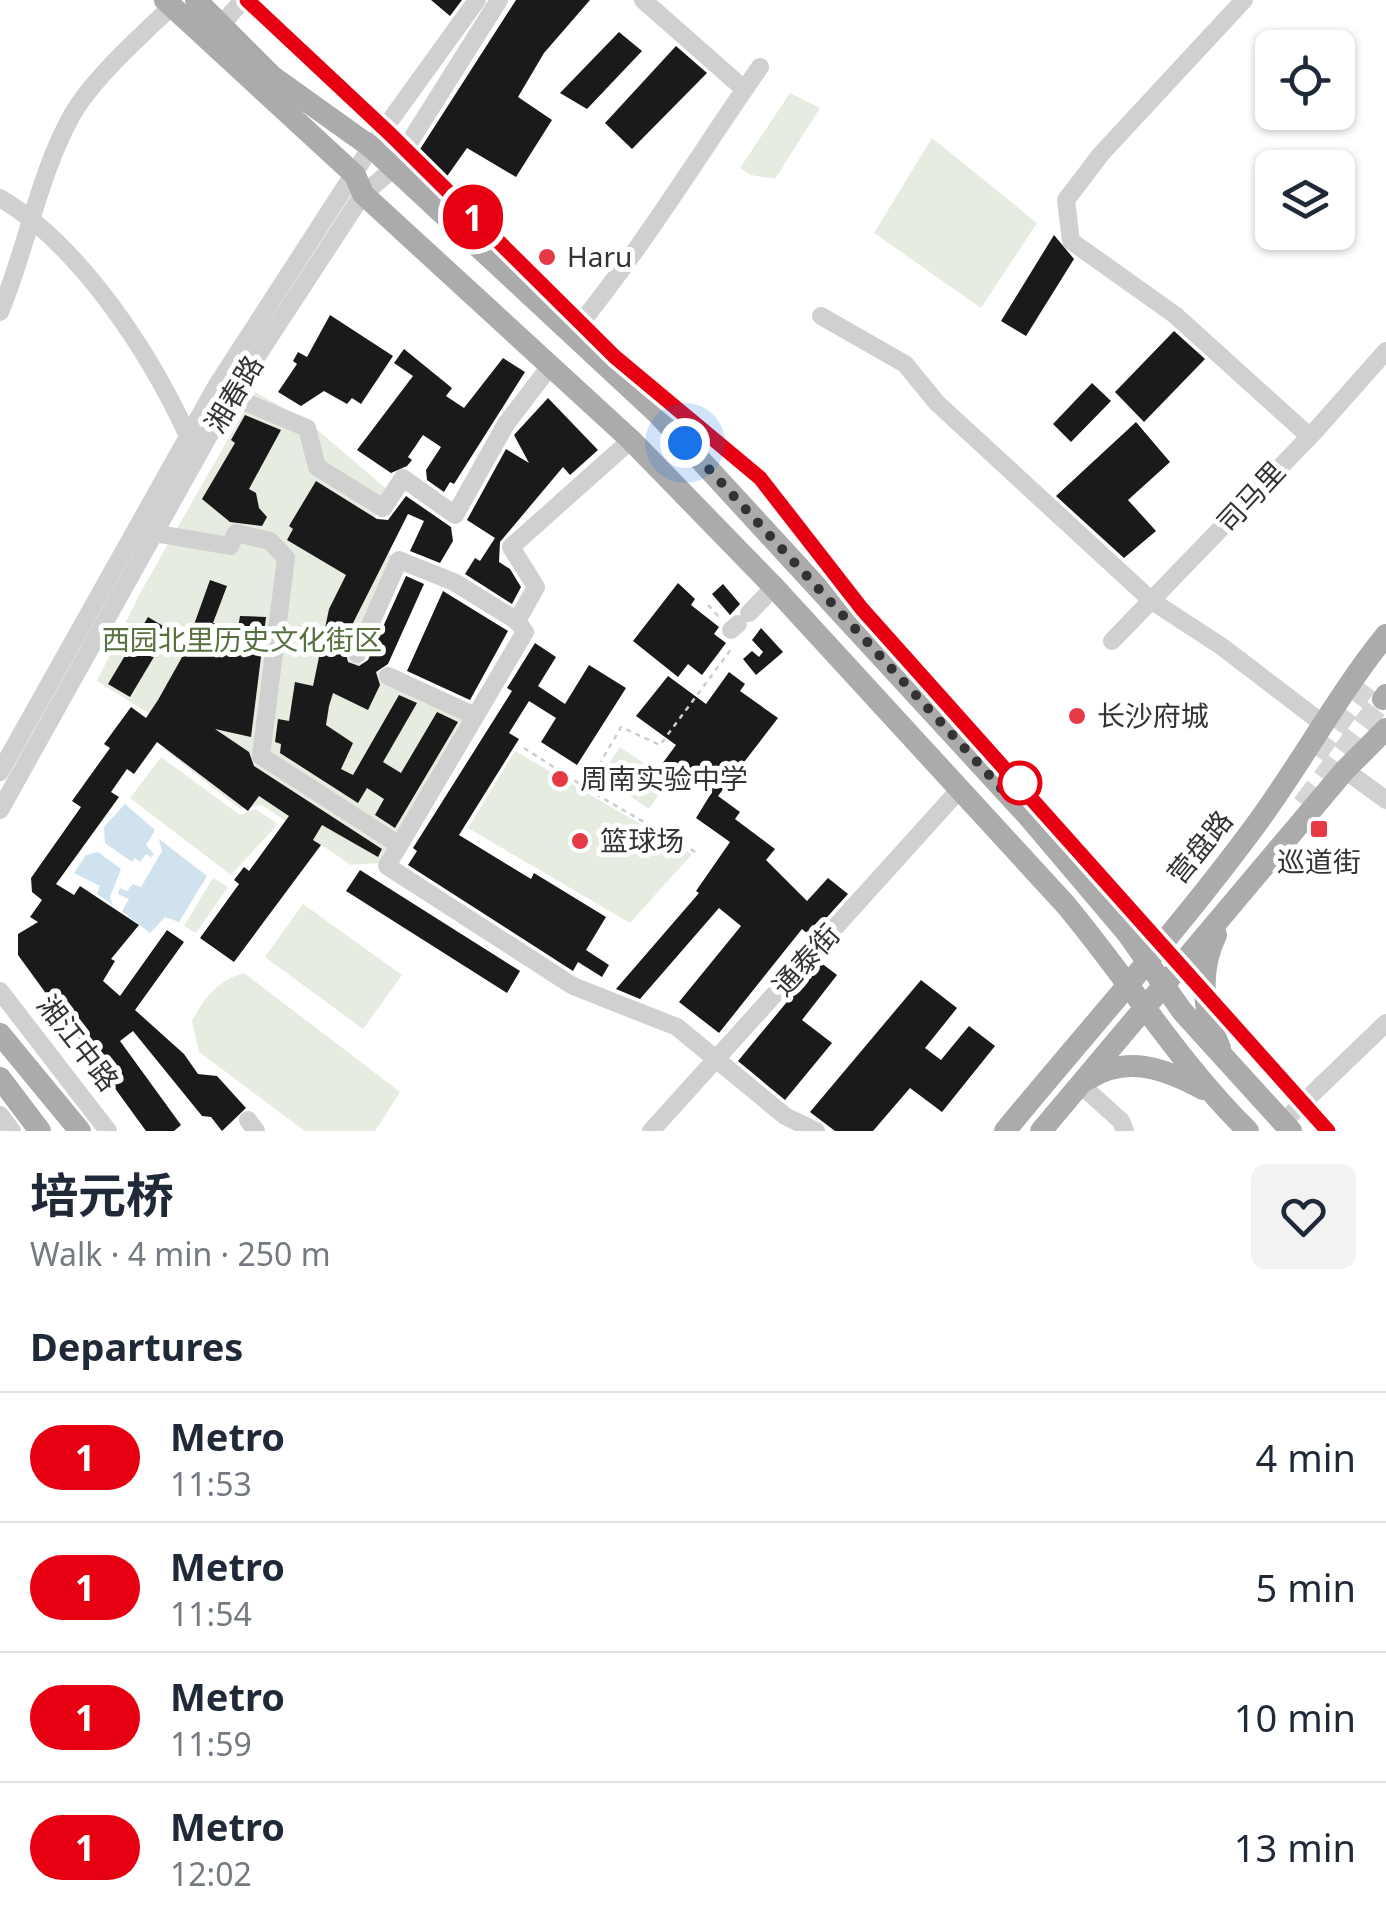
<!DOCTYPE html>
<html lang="en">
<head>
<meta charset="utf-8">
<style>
  body { margin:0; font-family:"Noto Sans","Noto Sans SC",sans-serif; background:#f2f2f3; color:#1f2937; height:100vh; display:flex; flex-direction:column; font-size:38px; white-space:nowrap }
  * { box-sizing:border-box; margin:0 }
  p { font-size:32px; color:#747a83 }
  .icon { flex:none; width:55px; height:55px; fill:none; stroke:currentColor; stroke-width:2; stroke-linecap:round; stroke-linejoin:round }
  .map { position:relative; height:1131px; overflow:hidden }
  .panel { display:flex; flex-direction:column; background:#fff; flex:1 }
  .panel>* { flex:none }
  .badge { padding:0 20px; border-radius:32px; font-size:35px; line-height:65px }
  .fabs { position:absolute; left:1255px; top:30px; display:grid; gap:20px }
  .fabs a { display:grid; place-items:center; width:100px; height:100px; border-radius:15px; background:#fff; box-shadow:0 2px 8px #0004; font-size:50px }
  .you { position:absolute; width:50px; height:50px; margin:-25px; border:8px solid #fff; border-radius:50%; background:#1a73e8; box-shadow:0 0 0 15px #1a73e833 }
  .map>.badge { position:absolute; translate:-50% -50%; box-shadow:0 0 0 5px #fff }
  h2 { padding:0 30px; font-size:38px; line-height:90px }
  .round { display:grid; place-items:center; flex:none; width:105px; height:105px; border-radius:15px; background:#f2f2f3 }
  .headline { display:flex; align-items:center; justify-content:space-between; height:170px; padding:0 30px }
  h1 { font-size:48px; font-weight:700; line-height:75px }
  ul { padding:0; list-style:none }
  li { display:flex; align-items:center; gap:30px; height:130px; padding:0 30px; border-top:2px solid #e0e1e3 }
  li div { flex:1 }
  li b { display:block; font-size:38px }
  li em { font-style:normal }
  li .badge { min-width:110px; font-weight:700; text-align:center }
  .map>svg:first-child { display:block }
  .green { fill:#e6ecdf }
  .water { fill:#cfe2ee }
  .building { fill:#1a1a1a }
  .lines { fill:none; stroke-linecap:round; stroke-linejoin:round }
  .major-tunnel { stroke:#d6d6d6; stroke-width:22; stroke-dasharray:22 11; stroke-linecap:butt }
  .path { stroke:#cdcdcd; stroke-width:2.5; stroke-dasharray:5 5; stroke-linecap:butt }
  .minor { stroke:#d0d0d0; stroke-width:18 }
  .major { stroke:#ababab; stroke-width:22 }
  .line-casing { stroke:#fff; stroke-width:22 }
  .line { stroke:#e60012; stroke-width:15 }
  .walk { stroke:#333; stroke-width:10; stroke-dasharray:0 18 }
  .poi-dot { fill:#e63946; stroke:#fff; stroke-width:4 }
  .stop-dot { fill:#fff; stroke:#e60012; stroke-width:5 }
  .labels { text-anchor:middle; stroke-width:10; stroke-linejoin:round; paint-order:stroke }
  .poi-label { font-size:28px; fill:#333; stroke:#fff; text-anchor:start }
  .street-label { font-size:28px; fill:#333; stroke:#fff }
  .park-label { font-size:28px; fill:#56703f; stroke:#fff }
</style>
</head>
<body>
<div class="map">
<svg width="1386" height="1131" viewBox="0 0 1386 1131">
  <rect width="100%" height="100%" fill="#fff"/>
  <g class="green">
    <path d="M790,93L820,108L775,179L751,175L740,168Z"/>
    <path d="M932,138L1037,223L981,308L874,233Z"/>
    <path d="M255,392L307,421L389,491L365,536L392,556L360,625L353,659L469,715L380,863L351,865L262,805L240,809L164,749L174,729L97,681L139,595Z"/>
    <path d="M620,747L669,780L649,809L600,776Z"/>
    <path d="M515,751L692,854L630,923L468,828Z"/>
    <path d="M161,757L240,815L255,809L278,824L231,875L130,798Z"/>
    <path d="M213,878L228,887L196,933L184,926Z"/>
    <path d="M303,904L402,975L363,1029L265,957Z"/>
    <path d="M244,973L400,1092L375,1131H305L199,1052L192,1021C205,997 217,981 244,973Z"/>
  </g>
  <g class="water">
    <path d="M125,804L155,830L146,845L154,854L151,857L146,854L140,862L135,858L132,862L105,843L104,827Z"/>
    <path d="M159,839L207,876L179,922L165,917L150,933L122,911L129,899L118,894L120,888L127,891L133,884L141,887L162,851Z"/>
    <path d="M98,852L121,869L110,897L113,905L97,894L100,886L74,873L86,855Z"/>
  </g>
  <g class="building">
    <path d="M431,0H462L450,16Z"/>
    <path d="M516,0H590L544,53L518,97L552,120L516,177L467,148L443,182L415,157Z"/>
    <path d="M619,32L642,51L587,109L560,93Z"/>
    <path d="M676,46L707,73L632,149L605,123Z"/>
    <path d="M1054,235L1074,259L1026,336L1001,321Z"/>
    <path d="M330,315L393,356L361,404L352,398L347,404L324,391L301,406L278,392L297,364L293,361L298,352L307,357Z"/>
    <path d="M1174,331L1205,359L1144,422L1115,392Z"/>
    <path d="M404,349L452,388L446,396L464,408L503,358L525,372L454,484L450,482L444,492L427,480L426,470L441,447L423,435L408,457L412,460L407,466L391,473L357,450L413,376L394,363Z"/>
    <path d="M1092,383L1111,401L1071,442L1053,424Z"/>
    <path d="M548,398L598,450L570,475L563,467L500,542L499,562L510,569L521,587L512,604L465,574L475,558L480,561L495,538L467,520L506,449L529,463L514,435Z"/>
    <path d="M245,415L281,430L249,489L256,493L259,508L267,517L262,526L230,522L202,499L235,443L231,440Z"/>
    <path d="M1136,422L1170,462L1128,500L1156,531L1124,558L1056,496Z"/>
    <path d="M316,481L377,519L388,520L406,496L451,527L453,541L440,563L410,551L424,521L408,514L350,629L354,630L345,650L348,662L359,666L368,660L406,576L424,584L388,664L376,672L380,685L368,710L333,693L329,706L326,725L353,743L341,769L353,775L399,695L417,703L383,762L401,773L437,712L458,722L395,828L375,815L384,799L367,788L358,803L280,753L281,744L275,742L278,719L289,721L295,682L313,686L329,609L346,575L287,540L293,529L289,526Z"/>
    <path d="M210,580L227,586L213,623L238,628L240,616L266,617L251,737L215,729L249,752L254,766L382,849L378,857L322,825L313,840L321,845L234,962L200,938L239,884L234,880L244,867L249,871L289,816L259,796L248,811L157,742L134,774L127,769L111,792L119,797L56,884L74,895L80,886L139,925L111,959L115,961L103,981L120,996L167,930L184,942L135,1010L184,1054L198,1074L217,1076L246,1108L222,1131L211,1117L202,1116L133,1031L120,1041L181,1125L174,1131H146L18,955V934L38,922L30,917L42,900L32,892L31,878L81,807L72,801L110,748L104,744L131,707L146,718L158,700L195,634L191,633Z"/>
    <path d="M678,583L695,599L691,605L719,627L714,634L726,643L702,675L688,664L678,677L633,641Z"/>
    <path d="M723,584L740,604L730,615L712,594Z"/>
    <path d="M443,591L508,631L470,700L407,671Z"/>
    <path d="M148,617L170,630L130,697L108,684Z"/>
    <path d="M761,628L783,652L756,675L743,659L752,651L759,657L763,652L752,640Z"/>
    <path d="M535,643L556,657L538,686L565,704L589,665L626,688L577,765L541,742L556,718L529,701L509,733L519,739L459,835L531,879L534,873L606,917L586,950L609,965L602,977L578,962L573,971L408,865L417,851L413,848L512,691L507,688Z"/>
    <path d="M729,672L745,684L740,691L778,718L718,796L740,812L735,819L775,849L766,860L807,901L828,878L848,894L810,936L802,929L719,1033L679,1002L741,926L719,908L640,999L616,989L699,893L696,891L730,842L696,818L712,792L700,784L704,779L685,767L679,776L662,764L676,745L636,716L668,676L706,704Z"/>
    <path d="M360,870L520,971L507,993L346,891Z"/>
    <path d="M820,962L837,975L802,1020L832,1043L785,1100L738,1061Z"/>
    <path d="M921,980L957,1008L925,1048L941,1060L969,1026L995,1046L942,1112L910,1088L873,1131H835L810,1112Z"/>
  </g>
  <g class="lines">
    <g class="major-tunnel">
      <path d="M1315,755L1366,685"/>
      <path d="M1303,805L1383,699"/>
    </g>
    <g class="path">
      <path d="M708,605L721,619"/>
      <path d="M524,748L586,788L621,727L660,745L732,648"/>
      <path d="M587,789L697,853"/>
    </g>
    <g class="minor">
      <path d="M643,0L744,89"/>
      <path d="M1244,0L1101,154L1066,200L1071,241L1175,315L1309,436"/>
      <path d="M221,25L243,0"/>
      <path d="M0,198C80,245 150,353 188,436"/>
      <path d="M0,312C27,248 38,176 72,115C93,78 141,36 172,6"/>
      <path d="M821,316L905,364L937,403L1152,601L1221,646L1322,723"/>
      <path d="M571,335C641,250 698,156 760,67"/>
      <path d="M231,396L307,428L317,467L383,508L403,478L455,515L506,424L551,365"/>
      <path d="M631,440L511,547L536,587L517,621L525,632L387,866L573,986L677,1027L785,1116L816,1131"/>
      <path d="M153,533L230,546L236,533L270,541L286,558L261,756L399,845"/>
      <path d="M749,613L774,587"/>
      <path d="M731,630L738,624"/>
      <path d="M1112,641L1316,430L1386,351"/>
      <path d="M357,654L399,560L454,582L517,621"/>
      <path d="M388,676L475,716"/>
      <path d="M1345,770L1386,800"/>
      <path d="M0,772L217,385L371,147L477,0"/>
      <path d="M0,810L231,396L363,194L392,170L499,0"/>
      <path d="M0,991L108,1131"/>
      <path d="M1080,1084L1121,1121L1125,1131"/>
      <path d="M0,1115L12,1131"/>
      <path d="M248,1120L256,1131"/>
      <path d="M1282,1123L1386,1023"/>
      <path d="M651,1131L960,789"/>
    </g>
    <g class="major">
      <path d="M165,0L355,175L363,194L631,440L774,587L1065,904C1128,979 1178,1062 1248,1131"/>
      <path d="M196,0L273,77L371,147L659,415L1027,815L1127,933L1182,1011L1291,1131"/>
      <path d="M1383,699L1386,695"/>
      <path d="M1216,935C1198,972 1203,1011 1220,1048"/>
      <path d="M0,1034L80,1131"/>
      <path d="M0,1078L40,1131"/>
      <path d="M1088,1079C1127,1055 1164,1068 1203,1089"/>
      <path d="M1005,1131C1087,1031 1175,934 1252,830C1300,766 1336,697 1386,635"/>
      <path d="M1041,1131L1345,770L1386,729"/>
    </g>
  </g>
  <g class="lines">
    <defs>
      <path id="line" d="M247,0L390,134L615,357L760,478L862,609L1328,1131"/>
    </defs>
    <use href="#line" class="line-casing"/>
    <use href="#line" class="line"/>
    <path class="walk" d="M685,443L1011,799L1020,783"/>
  </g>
  <g class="poi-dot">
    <circle cx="547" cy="257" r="10"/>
    <circle cx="1077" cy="716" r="10"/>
    <circle cx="560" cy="779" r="10"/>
    <rect x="1309" y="819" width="20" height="20" rx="5"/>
    <circle cx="580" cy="841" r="10"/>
  </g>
  <circle class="stop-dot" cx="1020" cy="783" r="20"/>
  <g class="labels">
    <g class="poi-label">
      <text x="567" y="267">Haru</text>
      <text x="1097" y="726">长沙府城</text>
      <text x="580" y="789">周南实验中学</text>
      <text x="600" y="851">篮球场</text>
      <text x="1319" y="872" text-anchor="middle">巡道街</text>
    </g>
    <g class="street-label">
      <text transform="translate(234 394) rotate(-59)" y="10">湘春路</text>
      <text transform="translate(1251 497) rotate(-47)" y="10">司马里</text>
      <text transform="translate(1200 847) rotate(-51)" y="10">营盘路</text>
      <text transform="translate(806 960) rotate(-48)" y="10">通泰街</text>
      <text transform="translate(78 1043) rotate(52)" y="10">湘江中路</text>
    </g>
    <g class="park-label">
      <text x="242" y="650">西园北里历史文化街区</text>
    </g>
  </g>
</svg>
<div class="fabs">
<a><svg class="icon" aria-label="locate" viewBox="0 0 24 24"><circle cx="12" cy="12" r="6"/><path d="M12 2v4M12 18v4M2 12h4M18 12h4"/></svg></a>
<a><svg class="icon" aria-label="layers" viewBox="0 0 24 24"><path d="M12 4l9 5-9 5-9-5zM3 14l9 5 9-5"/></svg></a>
</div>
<div class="you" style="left:685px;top:443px"></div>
<b class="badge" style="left:473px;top:217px;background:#e60012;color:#fff">1</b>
</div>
<section class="panel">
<div class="headline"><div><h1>培元桥</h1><p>Walk · 4 min · 250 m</p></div><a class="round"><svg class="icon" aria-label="heart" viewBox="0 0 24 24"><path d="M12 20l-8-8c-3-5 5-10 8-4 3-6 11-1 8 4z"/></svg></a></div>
<h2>Departures</h2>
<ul>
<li><span class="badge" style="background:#e60012;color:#fff">1</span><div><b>Metro</b><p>11:53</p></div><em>4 min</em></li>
<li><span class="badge" style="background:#e60012;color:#fff">1</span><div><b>Metro</b><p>11:54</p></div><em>5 min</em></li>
<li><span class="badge" style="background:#e60012;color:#fff">1</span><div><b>Metro</b><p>11:59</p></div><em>10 min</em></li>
<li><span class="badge" style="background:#e60012;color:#fff">1</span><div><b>Metro</b><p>12:02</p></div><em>13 min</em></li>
</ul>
</section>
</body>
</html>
